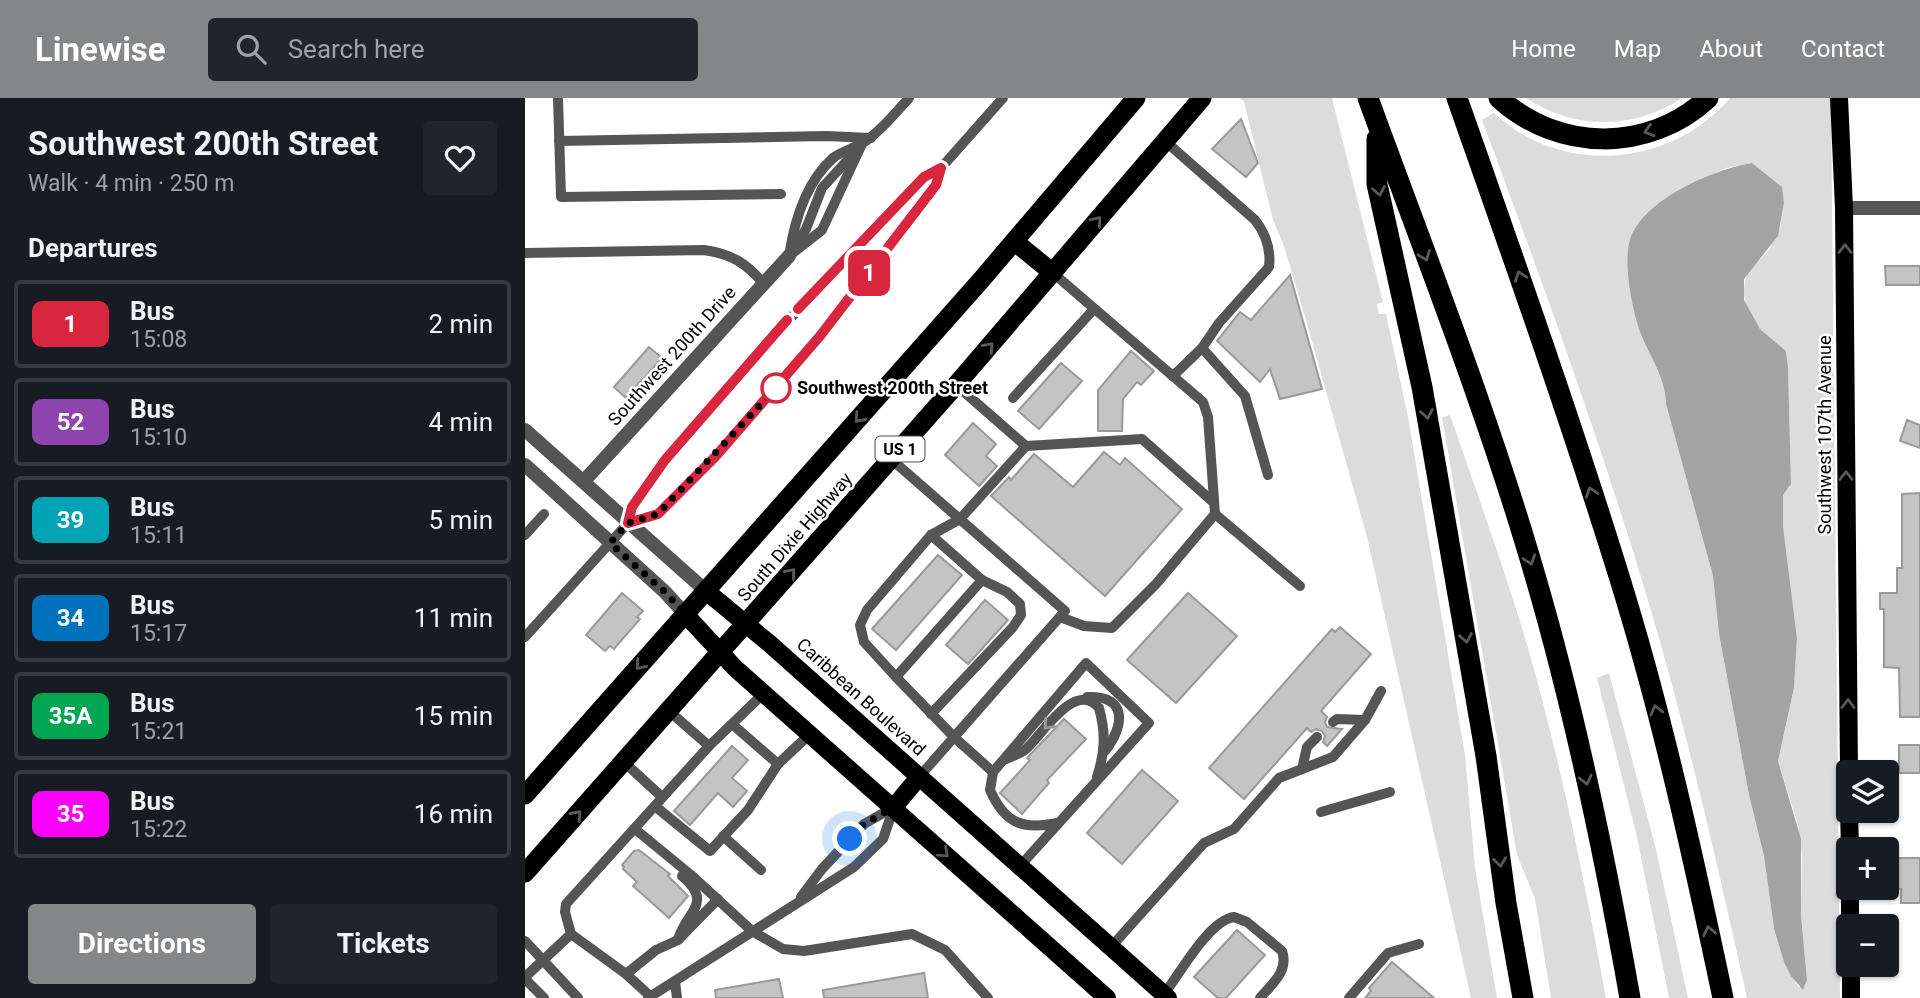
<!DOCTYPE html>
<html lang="en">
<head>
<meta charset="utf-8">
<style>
  body { margin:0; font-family:Roboto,sans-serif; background:#20242c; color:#f1f3f6; height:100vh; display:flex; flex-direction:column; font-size:26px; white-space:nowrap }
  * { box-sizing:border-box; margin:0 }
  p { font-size:23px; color:#9ea1a6 }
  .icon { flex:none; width:38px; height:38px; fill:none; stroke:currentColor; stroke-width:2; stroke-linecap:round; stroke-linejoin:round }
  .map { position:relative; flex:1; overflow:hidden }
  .details { display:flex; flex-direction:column; background:#171b24; width:525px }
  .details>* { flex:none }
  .badge { padding:0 14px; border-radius:10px; font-size:24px; line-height:46px }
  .controls { position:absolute; left:1311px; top:662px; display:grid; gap:14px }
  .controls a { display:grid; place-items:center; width:63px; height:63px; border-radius:7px; background:#171b24; box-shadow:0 2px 5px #0004; font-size:35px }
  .you { position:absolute; width:35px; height:35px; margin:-18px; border:5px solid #fff; border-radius:50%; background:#1a73e8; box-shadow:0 0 0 10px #1a73e833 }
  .map>.badge { position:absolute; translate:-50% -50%; box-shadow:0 0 0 4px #fff }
  h2 { padding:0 28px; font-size:26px; line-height:63px }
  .round { display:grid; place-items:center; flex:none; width:74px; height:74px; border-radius:7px; background:#20242c }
  .headline { display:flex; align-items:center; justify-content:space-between; height:119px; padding:0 28px }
  h1 { font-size:33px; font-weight:700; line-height:52px }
  .button { display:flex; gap:14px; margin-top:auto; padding:14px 28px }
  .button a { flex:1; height:80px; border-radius:7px; background:#858687; color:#fff; font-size:28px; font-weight:700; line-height:80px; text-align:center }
  .button a+a { background:#20242c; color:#f1f3f6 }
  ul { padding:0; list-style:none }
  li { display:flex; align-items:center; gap:21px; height:88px; margin:0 14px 10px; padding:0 14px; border:4px solid #363941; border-radius:7px }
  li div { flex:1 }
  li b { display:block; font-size:26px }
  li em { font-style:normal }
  li .badge { min-width:77px; font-weight:700; text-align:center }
  header { display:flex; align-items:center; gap:42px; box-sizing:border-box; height:98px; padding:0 35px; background:#858687; color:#fff }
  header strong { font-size:33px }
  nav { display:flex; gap:38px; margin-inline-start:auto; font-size:24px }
  .search { width:490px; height:63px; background:#20242c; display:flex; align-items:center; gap:18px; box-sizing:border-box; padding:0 24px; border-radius:7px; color:#9ea1a6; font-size:26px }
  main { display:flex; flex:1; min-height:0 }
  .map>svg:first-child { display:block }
  .green { fill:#dcdcdc; fill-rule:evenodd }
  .water { fill:#a3a3a3 }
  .building { fill:#c4c4c4; stroke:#999; stroke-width:2 }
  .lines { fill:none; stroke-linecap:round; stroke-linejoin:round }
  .service { stroke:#555; stroke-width:10 }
  .minor { stroke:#555; stroke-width:14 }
  .tertiary { stroke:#555; stroke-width:14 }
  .primary { stroke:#000; stroke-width:18 }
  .trunk { stroke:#000; stroke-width:19 }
  .motorway { stroke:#000; stroke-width:21 }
  .oneway { stroke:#595959 }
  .oneway2 { stroke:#999 }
  .line-casing { stroke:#fff; stroke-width:16 }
  .line { stroke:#d7263d; stroke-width:10 }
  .walk { stroke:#000; stroke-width:7; stroke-dasharray:0 12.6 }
  .stop-dot { fill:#fff; stroke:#d7263d; stroke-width:3.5 }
  .labels { text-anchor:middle; stroke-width:5; stroke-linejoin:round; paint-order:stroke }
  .shield { fill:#fff; stroke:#4c4c4c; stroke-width:2 }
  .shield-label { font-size:16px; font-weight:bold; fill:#000 }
  .street-label { font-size:18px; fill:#000; stroke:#fff }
  .stop-label { font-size:18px; font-weight:bold; fill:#000; stroke:#fff; text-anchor:start }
</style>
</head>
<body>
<header>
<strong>Linewise</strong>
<div class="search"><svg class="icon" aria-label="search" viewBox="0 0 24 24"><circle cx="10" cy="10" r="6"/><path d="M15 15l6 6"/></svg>Search here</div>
<nav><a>Home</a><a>Map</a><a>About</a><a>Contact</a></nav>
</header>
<main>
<section class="details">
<div class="headline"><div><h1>Southwest 200th Street</h1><p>Walk · 4 min · 250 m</p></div><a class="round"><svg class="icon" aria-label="heart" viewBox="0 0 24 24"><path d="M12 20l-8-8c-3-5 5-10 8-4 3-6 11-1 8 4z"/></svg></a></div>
<h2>Departures</h2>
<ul>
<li><span class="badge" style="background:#d7263d;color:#fff">1</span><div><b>Bus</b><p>15:08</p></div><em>2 min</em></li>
<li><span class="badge" style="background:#8e44ad;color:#fff">52</span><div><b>Bus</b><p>15:10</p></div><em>4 min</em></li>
<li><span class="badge" style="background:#00a3b4;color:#fff">39</span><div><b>Bus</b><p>15:11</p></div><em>5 min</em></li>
<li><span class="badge" style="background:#0072bc;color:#fff">34</span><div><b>Bus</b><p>15:17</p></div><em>11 min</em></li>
<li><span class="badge" style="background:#00a651;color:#fff">35A</span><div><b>Bus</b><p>15:21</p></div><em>15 min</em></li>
<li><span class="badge" style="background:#f0f;color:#fff">35</span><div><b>Bus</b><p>15:22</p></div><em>16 min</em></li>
</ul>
<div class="button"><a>Directions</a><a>Tickets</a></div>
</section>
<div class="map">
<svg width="1395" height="900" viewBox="0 0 1395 900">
  <rect width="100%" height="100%" fill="#fff"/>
  <g class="green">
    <path d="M715,0H807L858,204L852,206L854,216H861L883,319L940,657L950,770L972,900H946L842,439L781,222L759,148L748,122L719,4Z"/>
    <path d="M1001,0H1157C1109,32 1049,32 1001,0Z"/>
    <path d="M1205,0H1306L1315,900H1222C1193,768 1163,638 1125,509C1076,344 1017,183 957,22L969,15C1035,78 1146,70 1205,0ZM1227,65L1256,89L1259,105L1255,130L1244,152L1222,176L1218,194L1223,213L1235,231L1261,253L1263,269L1266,386L1258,397V428L1272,540L1269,590L1253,663L1273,727L1277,756L1276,817L1282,882L1274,890L1259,864L1249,831L1239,758L1224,697L1194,536L1188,478L1141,306V292L1113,228L1103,157L1151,94L1201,70Z"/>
    <path d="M925,317C951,392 978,467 1001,543C1035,660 1059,780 1081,900H1026L1010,801L992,757L917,319Z"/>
    <path d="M1084,575L1131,751L1163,900H1144L1112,739L1072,580Z"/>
  </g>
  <path class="water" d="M1227,65L1257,89L1259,105L1253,138L1219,181V202L1235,231L1261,253L1263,269L1266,386L1258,397V428L1272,540L1269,590L1253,663L1276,741V817L1282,882L1278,892L1266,878L1259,864L1249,831L1239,758L1224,697L1194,536L1188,478L1141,306C1141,280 1123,256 1114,231C1107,209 1098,165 1105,142C1117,102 1189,71 1227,65Z"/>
  <g class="building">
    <path d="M716,21L733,65L721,79L687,51Z"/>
    <path d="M1360,168H1395V187H1361Z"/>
    <path d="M765,177L797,291L755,301L745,271L735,284L692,243L715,214L726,222Z"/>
    <path d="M124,249L137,260L101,300L89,289Z"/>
    <path d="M606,253L629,273L616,287L612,284L598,301L597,333H573V292Z"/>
    <path d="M536,265L557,283L514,331L493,313Z"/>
    <path d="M1382,322L1395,327V350L1375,343Z"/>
    <path d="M448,325L471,346L461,358L472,368L454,388L420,357Z"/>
    <path d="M579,354L595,367L600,360L657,411L580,498L466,398L484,379L486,382L509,356L548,389Z"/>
    <path d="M1395,395V619H1375L1374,570L1359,569V511H1355V495H1372V470H1377V396Z"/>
    <path d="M413,457L437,477L371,552L347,531Z"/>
    <path d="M97,495L118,513L112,519L115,521L89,551L85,548L80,553L61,537Z"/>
    <path d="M663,495L712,538L651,605L602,562Z"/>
    <path d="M460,502L483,522L443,566L421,547Z"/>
    <path d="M815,529L846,556L796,613L802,619L800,624L802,629L817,631L802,648L798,644L800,638L797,633L791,631L786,634L782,630L719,701L684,670L807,531L810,534Z"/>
    <path d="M539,621L561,641L522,682L524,685L497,716L475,695L505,662L502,660Z"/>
    <rect x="1374" y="647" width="21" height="28"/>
    <path d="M207,648L223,662L207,680L222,693L208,709L193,695L165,727L149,713Z"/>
    <path d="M617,672L653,703L597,766L562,735Z"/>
    <path d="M114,752L145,776L143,778L163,798L144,820L108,788L112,784L98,771L99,769L97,767L109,753Z"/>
    <path d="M1366,760H1395V805H1376V791H1368Z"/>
    <path d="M712,832L740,857L701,900H693L669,879Z"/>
    <path d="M867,864L909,900H840L846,893L844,890Z"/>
    <path d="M399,875L403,900H299L298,892Z"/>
    <path d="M254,881L258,900H191L190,892Z"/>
  </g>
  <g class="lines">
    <g class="service">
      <path d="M33,0L36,99L256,96"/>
      <path d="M34,43L301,38L346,40"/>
      <path d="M640,43L730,122C741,136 746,152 744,169L694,225L677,250"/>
      <path d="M416,70L478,0"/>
      <path d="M269,150L281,131L297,90L329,55"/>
      <path d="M0,155L179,152C207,156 221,165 239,186"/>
      <path d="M264,158C269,125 281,84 308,60C318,52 332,50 342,42C358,31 371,14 384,0"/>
      <path d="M264,158L297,132L337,46"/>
      <path d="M528,175L678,304L683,319L690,416L631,486L587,530L559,528L535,519"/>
      <path d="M648,278L677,250L720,298L743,377"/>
      <path d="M431,287L501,348L435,421L406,437L342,512L335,527L339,544L371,579L430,640L468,674"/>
      <path d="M488,300L569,211"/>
      <path d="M501,348L617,341L687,403"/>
      <path d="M366,361L540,513L394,679"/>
      <path d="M690,416L775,488"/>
      <path d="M0,437L19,416"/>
      <path d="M0,539L103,425C112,382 166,330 195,297C262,223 330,151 399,79L416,70L411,87L295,238L190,359L133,416L103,425"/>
      <path d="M371,579L457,482L406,437"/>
      <path d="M562,599C604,597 599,629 580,653"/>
      <path d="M406,616L488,529L496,517L495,506L482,494L457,482"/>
      <path d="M808,624L812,621L840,622"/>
      <path d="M207,626L253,666L285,636"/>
      <path d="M184,648L239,595"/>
      <path d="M481,661C487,658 496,656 501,651C517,637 550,581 574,610C581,635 580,654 572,679"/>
      <path d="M99,664L137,699"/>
      <path d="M777,671L782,649L792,639"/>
      <path d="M131,709L185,753L223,712L253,666"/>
      <path d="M796,714L865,694"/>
      <path d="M110,731L166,777L227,833L258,851L279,853L387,836L420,852L463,900"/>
      <path d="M198,738L236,772"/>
      <path d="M495,768L624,625L561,565L468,674L465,692C480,726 498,732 532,725"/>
      <path d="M276,799L297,771L339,726L369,709"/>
      <path d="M46,836L101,876L125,898"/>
      <path d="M153,842C160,814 190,806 157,778"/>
      <path d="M0,843L53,900"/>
      <path d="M586,849L679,745L709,731L754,680L808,659L840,622L856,593"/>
      <path d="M101,876L131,852L153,842L193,801"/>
      <path d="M0,879L46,836L40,814L41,806L184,648L144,613"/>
      <path d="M0,881L19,900"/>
      <path d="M150,883L152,900"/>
      <path d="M639,896C655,876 683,823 709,819L722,824L757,853C764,873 747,886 735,900"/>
      <path d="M123,900L329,769L358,741L369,709"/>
      <path d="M824,900L863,855L894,846"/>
    </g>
    <g class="minor">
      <path d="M1319,110H1395"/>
      <path d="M59,383L264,158"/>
    </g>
    <g class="tertiary">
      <path d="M0,332L181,493"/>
      <path d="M0,367L140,494L160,516"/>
    </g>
    <g class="primary">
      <path d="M1314,0L1319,110L1324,674"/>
      <path d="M181,493L245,546L643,900"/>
      <path d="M160,516L210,570L582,900"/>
      <path d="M369,709L394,679"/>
      <path d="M1324,712L1325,751"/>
      <path d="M1325,789V828"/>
      <path d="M1326,866V900"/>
    </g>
    <g class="trunk">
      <path d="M490,144L528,175"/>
      <path d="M0,697L457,181L611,0"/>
      <path d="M0,775L431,287L677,0"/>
    </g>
    <g class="motorway">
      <path d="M843,0C901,159 964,318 1011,481C1051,618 1080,759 1105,900"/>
      <path d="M932,0C988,159 1044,317 1094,478C1137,616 1168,758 1198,900"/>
      <path d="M974,0C1033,54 1124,55 1183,0"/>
      <path d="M852,41V86L897,289L961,658L981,805L998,900"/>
    </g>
  </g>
  <defs><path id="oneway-chevron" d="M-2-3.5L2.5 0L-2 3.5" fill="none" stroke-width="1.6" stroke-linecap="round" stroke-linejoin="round" transform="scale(1.75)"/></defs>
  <g class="oneway">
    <use href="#oneway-chevron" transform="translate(1124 33) rotate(163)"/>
    <use href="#oneway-chevron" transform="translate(854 93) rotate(79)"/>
    <use href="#oneway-chevron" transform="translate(572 123) rotate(-50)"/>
    <use href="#oneway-chevron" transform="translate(1320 151) rotate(-90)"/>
    <use href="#oneway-chevron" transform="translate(900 158) rotate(70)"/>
    <use href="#oneway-chevron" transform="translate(995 178) rotate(-109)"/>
    <use href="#oneway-chevron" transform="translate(464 249) rotate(-49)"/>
    <use href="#oneway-chevron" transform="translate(902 316) rotate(80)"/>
    <use href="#oneway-chevron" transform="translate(334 320) rotate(132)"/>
    <use href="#oneway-chevron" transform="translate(1321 378) rotate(-90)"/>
    <use href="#oneway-chevron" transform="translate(1066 394) rotate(-108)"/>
    <use href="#oneway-chevron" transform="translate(1005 462) rotate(72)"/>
    <use href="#oneway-chevron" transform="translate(266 475) rotate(-49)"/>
    <use href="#oneway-chevron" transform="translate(941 540) rotate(80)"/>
    <use href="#oneway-chevron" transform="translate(115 567) rotate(131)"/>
    <use href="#oneway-chevron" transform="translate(1323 606) rotate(-90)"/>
    <use href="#oneway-chevron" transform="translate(1131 612) rotate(-104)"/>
    <use href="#oneway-chevron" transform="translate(1061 682) rotate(77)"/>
    <use href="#oneway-chevron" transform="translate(52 717) rotate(-48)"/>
    <use href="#oneway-chevron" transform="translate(419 755) rotate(42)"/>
    <use href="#oneway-chevron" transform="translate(975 764) rotate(83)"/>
    <use href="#oneway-chevron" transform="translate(1184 833) rotate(-102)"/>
  </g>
  <use class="oneway2" href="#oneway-chevron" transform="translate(523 627) rotate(133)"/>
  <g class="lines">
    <defs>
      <path id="line" d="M262,222L140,362L107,409L103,425L133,416L190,359L295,238L411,87L416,70L399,79L273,211"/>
    </defs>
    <use href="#line" class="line-casing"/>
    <use href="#line" class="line"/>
    <path class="walk" d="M251,290L133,416L103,425L85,445L140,494L211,570L369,709L339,726L325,741"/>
  </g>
  <circle class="stop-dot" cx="251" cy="290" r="14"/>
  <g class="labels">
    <rect class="shield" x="350.5" y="338.5" width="49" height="25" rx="5"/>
    <g class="shield-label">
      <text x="375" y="357">US 1</text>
    </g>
    <g class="street-label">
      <text transform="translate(147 258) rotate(-48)" y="6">Southwest 200th Drive</text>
      <text transform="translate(1300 337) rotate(-90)" y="6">Southwest 107th Avenue</text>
      <text transform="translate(270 439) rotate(-49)" y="6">South Dixie Highway</text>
      <text transform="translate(336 599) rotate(42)" y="6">Caribbean Boulevard</text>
    </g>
    <g class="stop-label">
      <text x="272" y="296">Southwest 200th Street</text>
    </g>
  </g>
</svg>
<div class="controls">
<a><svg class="icon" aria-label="layers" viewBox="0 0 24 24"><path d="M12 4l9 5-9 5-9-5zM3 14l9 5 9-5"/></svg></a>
<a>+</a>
<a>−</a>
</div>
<div class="you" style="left:325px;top:741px"></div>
<b class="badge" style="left:344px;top:175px;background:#d7263d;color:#fff">1</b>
</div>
</main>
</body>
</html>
